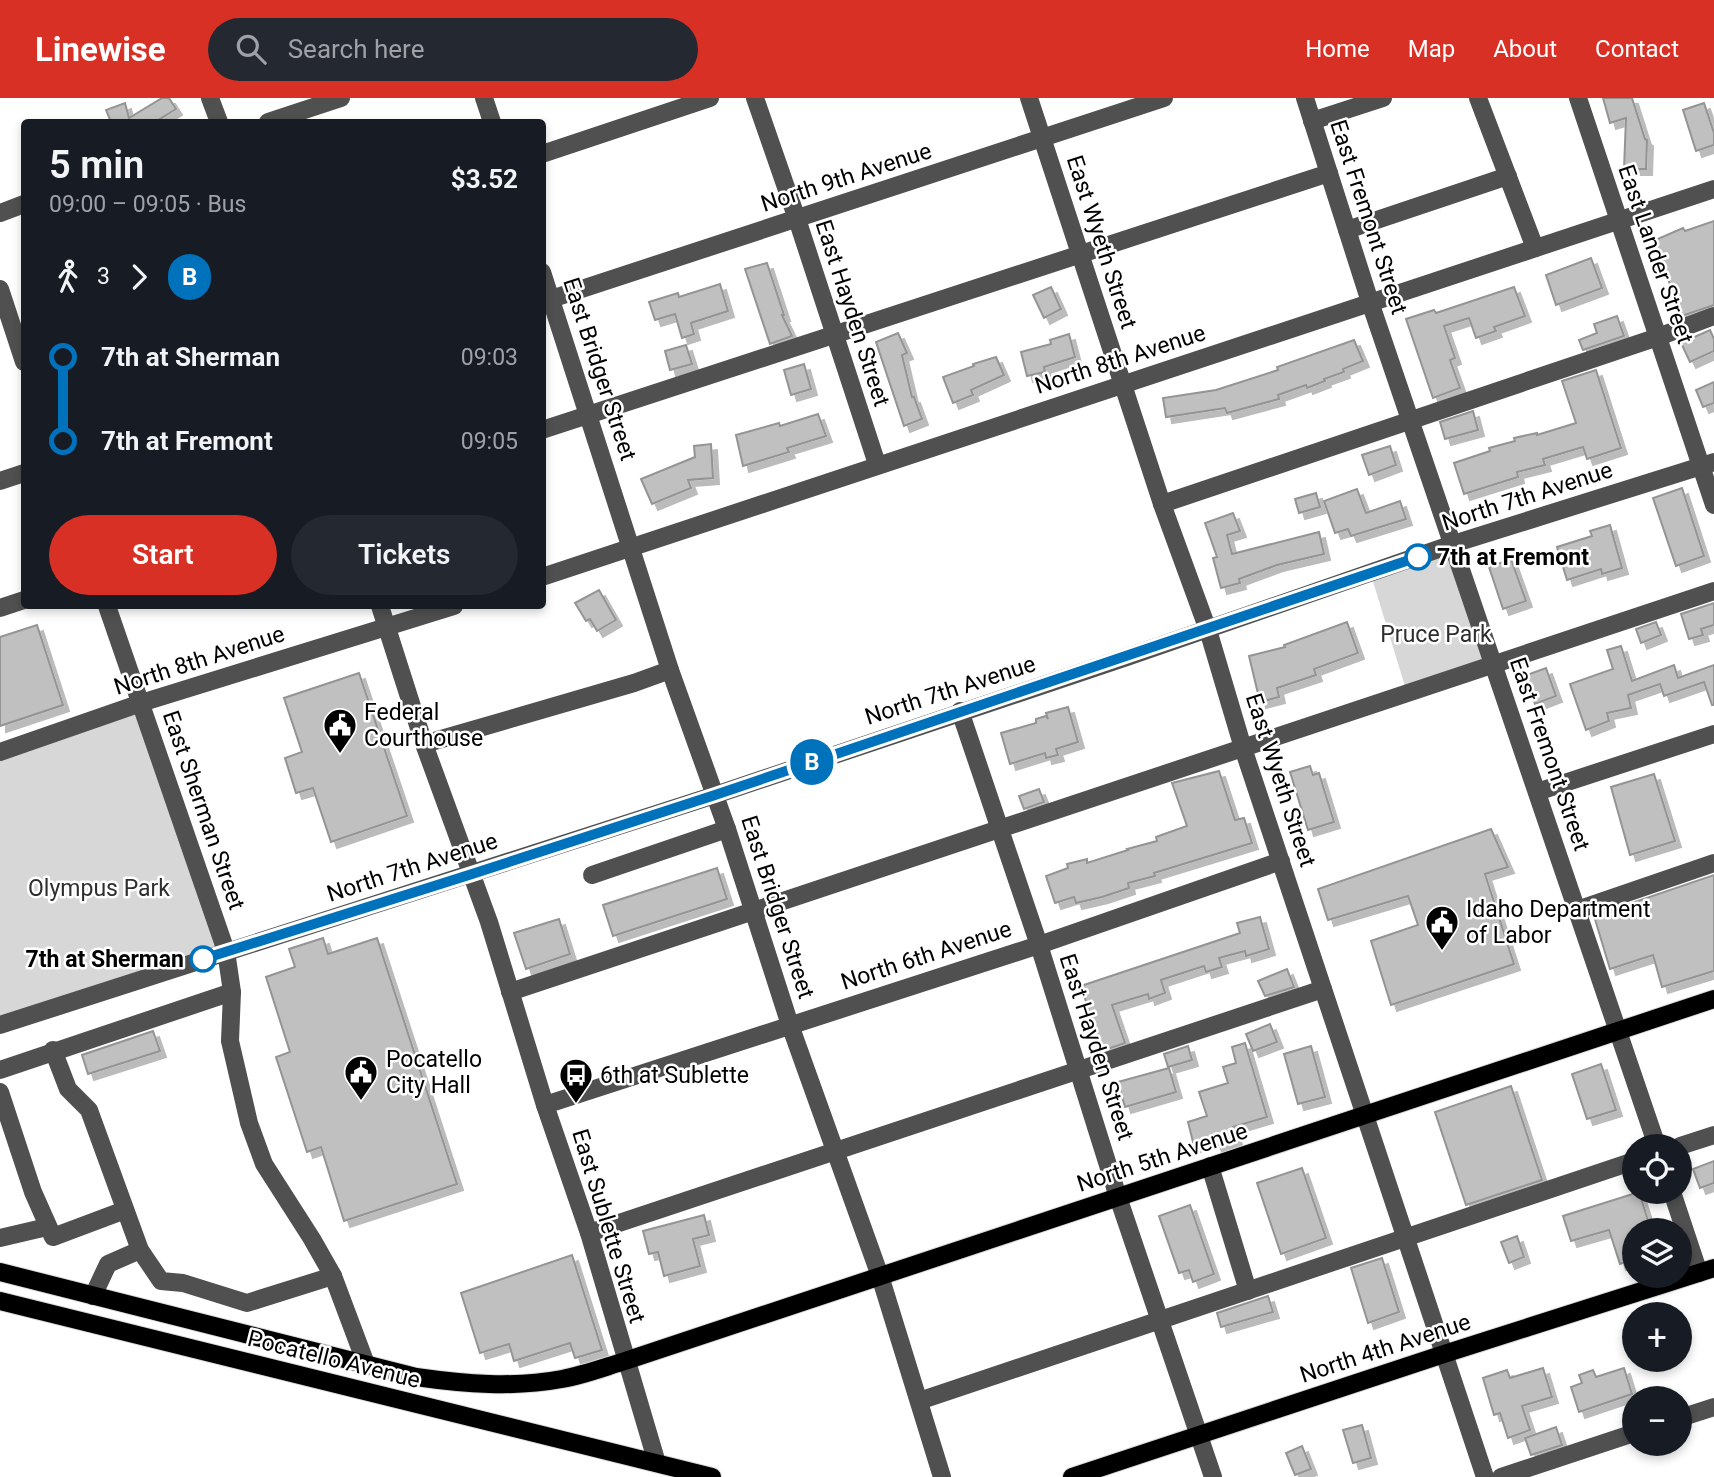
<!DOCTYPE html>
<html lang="en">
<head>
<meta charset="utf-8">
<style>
  body { margin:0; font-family:Roboto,sans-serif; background:#242831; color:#f1f3f6; height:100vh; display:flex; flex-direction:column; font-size:26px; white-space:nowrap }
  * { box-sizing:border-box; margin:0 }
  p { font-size:23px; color:#9ea1a6 }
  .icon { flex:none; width:38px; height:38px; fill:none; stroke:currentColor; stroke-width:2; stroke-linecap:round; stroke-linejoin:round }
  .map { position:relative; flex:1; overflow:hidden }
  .details { position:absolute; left:21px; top:21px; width:525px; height:490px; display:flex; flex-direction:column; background:#171b24; border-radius:7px; box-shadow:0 4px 10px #0003 }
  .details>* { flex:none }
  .badge { padding:0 14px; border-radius:23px; font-size:24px; line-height:46px }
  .tools { position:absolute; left:1622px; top:1036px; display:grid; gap:14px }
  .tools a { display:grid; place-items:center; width:70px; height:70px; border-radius:50%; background:#171b24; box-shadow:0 4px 10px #0003; font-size:35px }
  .map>.badge { position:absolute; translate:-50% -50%; box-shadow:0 0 0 4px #fff }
  .legs { display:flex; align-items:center; gap:10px; height:77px; padding:0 28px; font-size:23px }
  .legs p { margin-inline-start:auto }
  .summary { display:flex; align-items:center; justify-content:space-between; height:119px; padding:0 28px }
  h1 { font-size:38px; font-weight:600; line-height:52px }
  .primary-button { display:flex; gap:14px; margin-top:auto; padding:14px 28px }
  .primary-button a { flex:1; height:80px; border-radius:42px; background:#d93025; color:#fff; font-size:28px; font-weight:600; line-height:80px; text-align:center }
  .primary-button a+a { background:#242831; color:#f1f3f6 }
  ul { padding:0 28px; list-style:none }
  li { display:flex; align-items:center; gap:24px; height:84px; font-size:26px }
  li i { display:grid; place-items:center; width:10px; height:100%; margin:0 9px; background:currentColor }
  li i::after { content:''; width:18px; height:18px; margin:-9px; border:5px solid; border-radius:50%; background:#171b24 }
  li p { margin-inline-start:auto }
  li:first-child i { background:linear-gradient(#0000 50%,currentColor 0) }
  li:last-child i { background:linear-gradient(currentColor 50%,#0000 0) }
  header { display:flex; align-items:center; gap:42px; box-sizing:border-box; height:98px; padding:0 35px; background:#d93025; color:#fff }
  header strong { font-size:33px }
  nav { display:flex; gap:38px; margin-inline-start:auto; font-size:24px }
  .search { width:490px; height:63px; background:#242831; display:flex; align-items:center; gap:18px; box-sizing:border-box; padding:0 24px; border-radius:38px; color:#9ea1a6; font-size:26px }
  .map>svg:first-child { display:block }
  .green { fill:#d7d7d7 }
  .building { fill:#c0c0c0; stroke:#949494; stroke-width:2; filter:url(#shadow) }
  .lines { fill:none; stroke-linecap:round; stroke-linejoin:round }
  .major-casing { stroke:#dbdbdb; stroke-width:20 }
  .minor { stroke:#505050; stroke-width:18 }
  .major { stroke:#000; stroke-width:18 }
  .line-1-casing { stroke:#fff; stroke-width:16 }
  .line-1 { stroke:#0072bc; stroke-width:10 }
  .stop-1-dot { fill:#fff; stroke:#0072bc; stroke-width:3.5 }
  .labels { text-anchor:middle; stroke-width:5; stroke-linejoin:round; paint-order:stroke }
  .street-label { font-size:23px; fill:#000; stroke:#fff }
  .stop-label { font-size:23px; font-weight:bold; fill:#000; stroke:#fff; text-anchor:start }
  .park-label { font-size:23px; fill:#2e2e2e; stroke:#fff }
  .poi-label { font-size:23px; fill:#000; stroke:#fff; text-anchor:start }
</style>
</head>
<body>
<header>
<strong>Linewise</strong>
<div class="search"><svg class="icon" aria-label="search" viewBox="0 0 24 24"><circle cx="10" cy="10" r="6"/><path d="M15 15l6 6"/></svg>Search here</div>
<nav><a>Home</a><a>Map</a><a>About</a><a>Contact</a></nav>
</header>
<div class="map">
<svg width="1714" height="1379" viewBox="0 0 1714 1379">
  <defs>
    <filter id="shadow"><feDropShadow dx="6" dy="6" stdDeviation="0" flood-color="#0004"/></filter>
  </defs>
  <rect width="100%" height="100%" fill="#fff"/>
  <g class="green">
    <path d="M1453,446L1494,566L1407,595L1371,477Z"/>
    <path d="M141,605L226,853L0,927V654Z"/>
  </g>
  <g class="building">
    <path d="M162,0H169L176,11L155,24H111L106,12L125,5L129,20Z"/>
    <path d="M1603,0H1632L1645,41L1647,42L1646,71H1624L1626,20L1610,25Z"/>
    <path d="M1704,5L1714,35V47L1696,53L1683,12Z"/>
    <path d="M1714,123V207L1679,219L1666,173L1653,143L1683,130L1685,133Z"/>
    <path d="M1591,160L1602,190L1556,207L1546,177Z"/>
    <path d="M767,165L784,217H782L792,238L770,246L745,171Z"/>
    <path d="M720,186L728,213L691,225L694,236L682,240L675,216L655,222L649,204L678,195L679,199Z"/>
    <path d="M1051,189L1061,211L1044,220L1033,197Z"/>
    <path d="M1514,189L1525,218L1494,229L1496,233L1476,240L1469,220L1444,228L1455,260L1450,262L1460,290L1433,300L1406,221L1434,212L1436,215Z"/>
    <path d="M1617,218L1624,238L1583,252L1579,242L1597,235L1594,226Z"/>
    <path d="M1710,232L1714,241V253L1690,264L1681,245Z"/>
    <path d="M898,235L907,255L902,257L912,299H914L922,321L904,328L876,244Z"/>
    <path d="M1069,236L1075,259L1044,269L1045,274L1027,278L1021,254L1051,246L1050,242Z"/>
    <path d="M1354,242L1363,263L1343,271L1344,274L1324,281L1325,283L1307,290L1306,287L1278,297L1279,301L1227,315L1225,310L1166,319L1163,300L1216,292L1278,272L1277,269Z"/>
    <path d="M686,247L692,266L670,272L665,253Z"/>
    <path d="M996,259L1004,277L971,292L973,297L953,305L943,279L974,268L973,266Z"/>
    <path d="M804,266L811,291L791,297L784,272Z"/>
    <path d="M1596,272L1621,350L1587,361L1583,349L1543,361L1545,367L1517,374L1518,379L1464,396L1454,365L1490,353L1489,350L1515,343L1514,340L1537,335V337L1576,325L1562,283Z"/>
    <path d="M1714,284V305L1703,309L1696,292Z"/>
    <path d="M1473,313L1478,332L1445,341L1440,324Z"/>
    <path d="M818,316L826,338L787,350L789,354L743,368L736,337L779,325L780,328Z"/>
    <path d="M711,346L713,380L688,382L691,390L652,406L641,381L695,359L694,348Z"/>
    <path d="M1390,348L1396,367L1369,377L1362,357Z"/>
    <path d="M1682,390L1704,458L1676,468L1653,400Z"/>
    <path d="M1357,391L1366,415L1400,403L1406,421L1351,438L1348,431L1335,435L1324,403Z"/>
    <path d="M1316,395L1320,409L1299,415L1295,401Z"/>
    <path d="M1233,415L1240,433L1227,437L1232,456L1319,434L1324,456L1277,467L1239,481L1240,485L1221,490L1213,460L1217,459L1205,425Z"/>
    <path d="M1610,427L1622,470L1602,476L1601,471L1567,482L1557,449L1592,438L1590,433Z"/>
    <path d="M1511,461L1526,503L1503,511L1489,469Z"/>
    <path d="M599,492L616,522L597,533L590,521L586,523L575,505Z"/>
    <path d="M1714,505V527L1701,531L1703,537L1689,541L1681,516Z"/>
    <path d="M1347,524L1358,555L1314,571L1316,577L1277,590L1279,599L1260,604L1249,558L1285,549L1284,547Z"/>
    <path d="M1656,524L1661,537L1641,545L1636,531Z"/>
    <path d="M37,527L63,607L0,628V539Z"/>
    <path d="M1621,548L1632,583L1674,567L1678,580L1714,567V607H1712L1704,584L1664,598L1660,586L1628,597L1631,610L1607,615L1609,623L1586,632L1570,586L1613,571L1607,552Z"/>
    <path d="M1546,570L1556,598L1535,606L1524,578Z"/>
    <path d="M359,575L407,718L331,744L313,690L296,695L285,660L302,654L284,600Z"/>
    <path d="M1068,609L1078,644L1056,651L1058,657L1046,660L1045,655L1010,666L1001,635L1036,625V621L1046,618L1048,621L1046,615Z"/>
    <path d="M1310,668L1313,677L1319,675L1334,724L1308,732L1290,674Z"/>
    <path d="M1219,673L1235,722L1244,720L1252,745L1154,775L1155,778L1128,785L1129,790L1102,799L1076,805L1074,799L1055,805L1046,778L1068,770L1067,766L1087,761V765L1128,752L1127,751L1157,743L1156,739L1187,728L1172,685Z"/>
    <path d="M1654,676L1675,743L1630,757L1611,689Z"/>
    <path d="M1039,691L1044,704L1024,711L1019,698Z"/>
    <path d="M1491,731L1508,769L1485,776L1514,866L1391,907L1371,843L1418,827L1408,798L1328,822L1318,791Z"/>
    <path d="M717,770L727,801L613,838L603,807Z"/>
    <path d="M1714,777V873L1662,889L1653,857L1610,871L1594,818Z"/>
    <path d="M1260,819L1269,851L1246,858L1245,853L1219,860L1222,869L1206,874L1204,868L1161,882L1165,895L1149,901L1148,896L1112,907L1125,945L1102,953L1081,888L1240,835L1237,825Z"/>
    <path d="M559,821L570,856L526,871L514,835Z"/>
    <path d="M323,840L328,856L377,840L457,1086L344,1123L321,1049L307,1054L276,959L290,954L266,879L295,869L289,851Z"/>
    <path d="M1287,871L1294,889L1265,898L1258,883Z"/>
    <path d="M1270,926L1277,944L1253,953L1246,936Z"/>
    <path d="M153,933L160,953L88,976L82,957Z"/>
    <path d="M1245,945L1267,1019L1233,1029L1236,1041L1216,1048L1214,1042L1194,1048L1188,1024L1207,1018L1199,994L1228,985L1223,969L1236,965L1232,949Z"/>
    <path d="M1188,948L1192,962L1168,969L1164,956Z"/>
    <path d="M1311,948L1325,999L1298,1006L1284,956Z"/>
    <path d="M1601,966L1616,1012L1587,1021L1572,976Z"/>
    <path d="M1169,970L1176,994L1125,1009L1118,984Z"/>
    <path d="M1511,988L1542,1082L1466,1107L1435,1014Z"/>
    <path d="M1714,1063V1085L1700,1090L1693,1071Z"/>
    <path d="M1302,1070L1326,1140L1281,1156L1257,1085Z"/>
    <path d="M1639,1094L1651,1132H1634V1161L1620,1166L1609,1132L1571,1143L1563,1118Z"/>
    <path d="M1190,1107L1214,1176L1193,1184L1189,1172L1179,1175L1159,1118Z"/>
    <path d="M704,1117L709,1137L693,1141L700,1168L664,1178L658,1154L649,1156L643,1133Z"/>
    <path d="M1517,1138L1524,1159L1509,1165L1501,1144Z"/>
    <path d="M572,1157L602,1252L575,1260L570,1245L514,1263L509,1246L480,1255L461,1195Z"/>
    <path d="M1382,1160L1399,1214L1368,1225L1351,1170Z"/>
    <path d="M1268,1198L1273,1214L1221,1229L1217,1215Z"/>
    <path d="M1543,1270L1552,1299L1522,1308L1530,1332L1508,1340L1500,1315L1494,1317L1483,1280L1507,1272L1510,1280Z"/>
    <path d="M1624,1270L1632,1296L1579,1314L1571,1289L1582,1285L1579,1277L1593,1272L1596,1279Z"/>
    <path d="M1362,1327L1371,1360L1353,1365L1343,1332Z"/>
    <path d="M1556,1329L1562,1347L1531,1357L1525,1340Z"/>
    <path d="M1302,1348L1311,1371L1295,1377L1286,1355Z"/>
  </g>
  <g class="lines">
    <defs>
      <g id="major">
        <path d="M0,1174L416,1279C465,1286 514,1290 562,1281C584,1277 605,1269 625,1263L1714,901"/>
        <path d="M0,1203L712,1379"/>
        <path d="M1072,1379L1444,1256L1714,1170"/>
      </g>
    </defs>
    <use href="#major" class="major-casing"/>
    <g class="minor">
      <path d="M210,0L219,24"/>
      <path d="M484,0L492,24"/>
      <path d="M755,0L797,121L877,366"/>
      <path d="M1029,0L1162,406L1208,532L1243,650L1485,1379"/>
      <path d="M1305,0L1370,204L1657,1048"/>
      <path d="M1478,0L1535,150"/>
      <path d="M1578,0L1714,407"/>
      <path d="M1312,23L1383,0"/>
      <path d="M268,24L341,0"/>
      <path d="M542,56L710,0"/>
      <path d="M0,115L24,106"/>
      <path d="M1347,132L1508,78"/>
      <path d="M542,174L670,572L727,731L790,927L880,1178L942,1379"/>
      <path d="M0,191L24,264"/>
      <path d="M542,204L1164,0"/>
      <path d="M542,332L1329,75"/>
      <path d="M0,383L24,375"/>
      <path d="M1162,406L1658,239L1714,218"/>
      <path d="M542,479L1714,91"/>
      <path d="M107,508L226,853L232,894L230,943L249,1025L264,1066L312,1141L333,1178L366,1266"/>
      <path d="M380,508L424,646L489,824L545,1007L589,1135L657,1365"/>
      <path d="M0,510L24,502"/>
      <path d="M960,613L1039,847L1118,1099L1213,1379"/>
      <path d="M424,646L634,585L670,572"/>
      <path d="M0,654L141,605L454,508"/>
      <path d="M1537,694L1714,636"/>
      <path d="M592,777L727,731"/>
      <path d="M1577,812L1714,765"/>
      <path d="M510,894L1714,493"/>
      <path d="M0,927L715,697L1127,559L1453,446L1714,364"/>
      <path d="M53,952L68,991L89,1012L140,1152L161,1183L183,1185L247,1205L333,1178"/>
      <path d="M0,972L232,894"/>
      <path d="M0,994L33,1094L53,1139L125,1112"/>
      <path d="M545,1007L1039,847L1281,763"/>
      <path d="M1680,1048L1714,1037"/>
      <path d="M1210,1068L1248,1193"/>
      <path d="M1672,1094L1699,1175"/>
      <path d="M589,1135L1323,891"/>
      <path d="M0,1140L47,1129"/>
      <path d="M93,1198L108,1166L140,1152"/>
      <path d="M919,1303L1634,1063"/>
      <path d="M1680,1320L1714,1309"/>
      <path d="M1501,1379L1634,1335"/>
    </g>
    <use href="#major" class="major"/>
  </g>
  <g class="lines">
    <defs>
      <path id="line-1" d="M203,861L472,776L715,697L1418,459"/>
    </defs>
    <use href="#line-1" class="line-1-casing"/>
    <use href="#line-1" class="line-1"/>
  </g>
  <defs>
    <symbol id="civic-pin" viewBox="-11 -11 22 30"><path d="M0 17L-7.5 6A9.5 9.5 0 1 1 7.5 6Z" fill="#000" stroke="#fff"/><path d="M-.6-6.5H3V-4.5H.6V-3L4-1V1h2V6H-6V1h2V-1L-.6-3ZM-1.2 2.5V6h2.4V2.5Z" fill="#fff"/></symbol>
    <symbol id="bus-pin" viewBox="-11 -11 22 30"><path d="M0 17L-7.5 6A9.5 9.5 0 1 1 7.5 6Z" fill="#000" stroke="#fff"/><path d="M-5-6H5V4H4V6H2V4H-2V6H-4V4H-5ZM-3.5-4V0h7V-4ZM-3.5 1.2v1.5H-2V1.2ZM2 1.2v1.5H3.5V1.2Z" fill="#fff"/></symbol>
  </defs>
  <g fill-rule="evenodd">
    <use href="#civic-pin" x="321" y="608" width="38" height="52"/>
    <use href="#civic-pin" x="1423" y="805" width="38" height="52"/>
    <use href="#civic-pin" x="342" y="955" width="38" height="52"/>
    <use href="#bus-pin" x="557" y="958" width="38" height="52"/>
  </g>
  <g class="stop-1-dot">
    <circle cx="1418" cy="459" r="12"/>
    <circle cx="203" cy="861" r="12"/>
  </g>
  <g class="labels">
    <g class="street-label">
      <text transform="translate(846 79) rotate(-18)" y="8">North 9th Avenue</text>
      <text transform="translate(1369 119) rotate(72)" y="8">East Fremont Street</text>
      <text transform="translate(1102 144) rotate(72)" y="8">East Wyeth Street</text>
      <text transform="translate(1656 156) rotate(71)" y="8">East Lander Street</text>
      <text transform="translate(853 215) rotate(72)" y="8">East Hayden Street</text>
      <text transform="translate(1120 261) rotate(-18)" y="8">North 8th Avenue</text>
      <text transform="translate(600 271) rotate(72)" y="8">East Bridger Street</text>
      <text transform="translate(1527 398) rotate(-18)" y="8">North 7th Avenue</text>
      <text transform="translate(199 562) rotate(-18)" y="8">North 8th Avenue</text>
      <text transform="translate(950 592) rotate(-18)" y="8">North 7th Avenue</text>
      <text transform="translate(1550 656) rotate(71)" y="8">East Fremont Street</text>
      <text transform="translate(1281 682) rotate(72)" y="8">East Wyeth Street</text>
      <text transform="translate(204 712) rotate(71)" y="8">East Sherman Street</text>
      <text transform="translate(412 769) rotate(-18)" y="8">North 7th Avenue</text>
      <text transform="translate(778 809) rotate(72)" y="8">East Bridger Street</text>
      <text transform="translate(926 857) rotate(-18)" y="8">North 6th Avenue</text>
      <text transform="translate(1097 949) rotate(72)" y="8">East Hayden Street</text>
      <text transform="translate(1162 1059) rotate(-18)" y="8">North 5th Avenue</text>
      <text transform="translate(609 1128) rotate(73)" y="8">East Sublette Street</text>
      <text transform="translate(1385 1250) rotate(-18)" y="8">North 4th Avenue</text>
      <text transform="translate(334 1261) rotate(14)" y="8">Pocatello Avenue</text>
    </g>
    <g class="stop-label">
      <text x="1437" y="467">7th at Fremont</text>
      <text x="184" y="869" text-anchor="end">7th at Sherman</text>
    </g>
    <g class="park-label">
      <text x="1436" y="544">Pruce Park</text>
      <text x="99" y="798">Olympus Park</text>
    </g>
    <g class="poi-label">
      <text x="364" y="622">Federal<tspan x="364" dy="26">Courthouse</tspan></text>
      <text x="1466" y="819">Idaho Department<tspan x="1466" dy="26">of Labor</tspan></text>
      <text x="386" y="969">Pocatello<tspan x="386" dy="26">City Hall</tspan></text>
      <text x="600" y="985">6th at Sublette</text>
    </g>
  </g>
</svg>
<div class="tools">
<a><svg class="icon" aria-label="locate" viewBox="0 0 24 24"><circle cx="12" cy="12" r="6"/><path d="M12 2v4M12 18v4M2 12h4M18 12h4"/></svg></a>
<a><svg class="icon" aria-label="layers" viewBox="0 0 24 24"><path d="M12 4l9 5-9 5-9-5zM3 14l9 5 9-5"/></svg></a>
<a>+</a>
<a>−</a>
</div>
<b class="badge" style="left:812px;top:664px;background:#0072bc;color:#fff">B</b>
<section class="details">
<div class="summary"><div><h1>5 min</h1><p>09:00 – 09:05 · Bus</p></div><b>$3.52</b></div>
<div class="legs"><svg class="icon" aria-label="walk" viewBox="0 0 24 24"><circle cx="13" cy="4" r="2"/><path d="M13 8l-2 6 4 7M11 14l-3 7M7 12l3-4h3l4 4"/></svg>3<svg class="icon" aria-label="forward" viewBox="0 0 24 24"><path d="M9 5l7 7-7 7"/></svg><b class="badge" style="background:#0072bc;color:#fff">B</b></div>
<ul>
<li><i style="color:#0072bc"></i><b>7th at Sherman</b><p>09:03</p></li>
<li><i style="color:#0072bc"></i><b>7th at Fremont</b><p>09:05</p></li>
</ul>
<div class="primary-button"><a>Start</a><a>Tickets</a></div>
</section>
</div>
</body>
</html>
